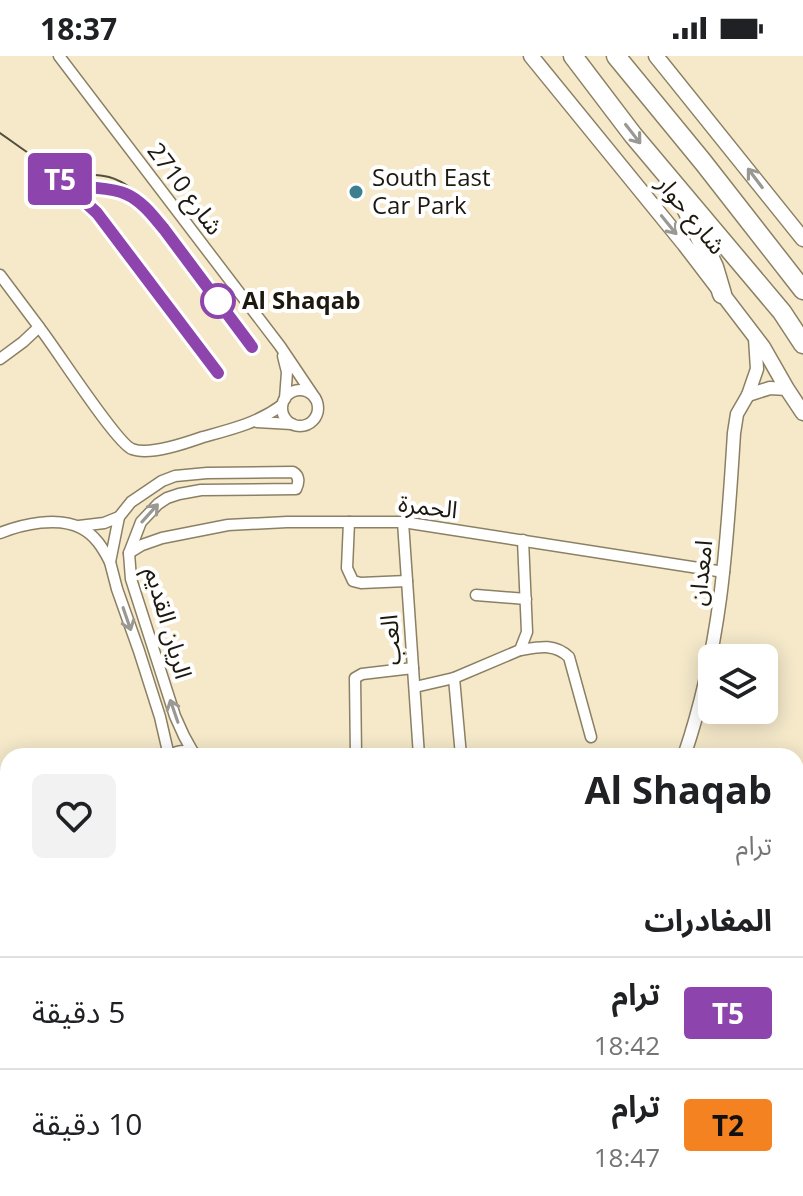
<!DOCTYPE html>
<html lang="ar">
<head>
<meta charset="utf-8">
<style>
  body { margin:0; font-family:"Open Sans","Noto Sans Arabic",sans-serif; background:#f2f2f2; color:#202124; direction:rtl; height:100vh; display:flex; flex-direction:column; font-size:30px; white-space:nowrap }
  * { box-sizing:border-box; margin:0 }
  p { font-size:26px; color:#757577 }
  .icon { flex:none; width:44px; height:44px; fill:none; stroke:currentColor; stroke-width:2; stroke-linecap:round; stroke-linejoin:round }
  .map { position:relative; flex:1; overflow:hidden; direction:ltr }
  .drawer { position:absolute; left:0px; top:692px; width:804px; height:448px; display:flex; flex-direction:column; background:#fff; border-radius:24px 24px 0 0; box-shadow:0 4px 20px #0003; direction:rtl }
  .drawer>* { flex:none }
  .badge { padding:0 16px; border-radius:6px; font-size:28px; line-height:52px }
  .buttons { position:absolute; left:698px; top:588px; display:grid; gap:16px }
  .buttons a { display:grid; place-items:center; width:80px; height:80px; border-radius:12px; background:#fff; box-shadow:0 4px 20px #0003; font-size:40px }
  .map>.badge { position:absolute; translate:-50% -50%; box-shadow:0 0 0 4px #fff }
  h2 { padding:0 32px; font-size:30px; line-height:72px }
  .round { display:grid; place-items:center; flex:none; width:84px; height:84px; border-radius:12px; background:#f2f2f2 }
  .headline { display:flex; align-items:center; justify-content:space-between; height:136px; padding:0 32px }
  h1 { font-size:38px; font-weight:700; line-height:60px }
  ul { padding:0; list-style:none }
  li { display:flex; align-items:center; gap:24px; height:112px; padding:0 32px; border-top:2px solid #e0e0e0 }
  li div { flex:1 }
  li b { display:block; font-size:30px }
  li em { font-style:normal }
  li .badge { min-width:88px; font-weight:700; text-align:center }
  .status { display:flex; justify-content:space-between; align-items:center; height:56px; padding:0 40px; background:#fff; direction:ltr }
  .status svg { height:22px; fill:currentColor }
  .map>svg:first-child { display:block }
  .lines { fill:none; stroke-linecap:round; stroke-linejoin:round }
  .minor-casing { stroke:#8b8063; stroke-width:13 }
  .tertiary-casing { stroke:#8b8063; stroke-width:15 }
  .secondary-casing { stroke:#8b8063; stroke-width:17 }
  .trunk-casing { stroke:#8b8063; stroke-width:21 }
  .minor { stroke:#fff; stroke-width:10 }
  .tertiary { stroke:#fff; stroke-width:12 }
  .secondary { stroke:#fff; stroke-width:14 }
  .trunk { stroke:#fff; stroke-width:18 }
  .tram { stroke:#534d3d; stroke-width:2 }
  .oneway { stroke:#999893 }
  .line-casing { stroke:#fff; stroke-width:18 }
  .line { stroke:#8e44ad; stroke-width:12 }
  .poi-dot { fill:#3c808f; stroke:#fff; stroke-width:3 }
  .stop-dot { fill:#fff; stroke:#8e44ad; stroke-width:4 }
  .labels { text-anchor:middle; stroke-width:8; stroke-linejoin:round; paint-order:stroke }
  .poi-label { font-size:24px; fill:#1d190e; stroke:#fff; text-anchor:start }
  .street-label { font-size:24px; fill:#1d190e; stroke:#fff }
  .stop-label { font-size:24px; font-weight:bold; fill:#1d190e; stroke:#fff; text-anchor:start }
</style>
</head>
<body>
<div class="status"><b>18:37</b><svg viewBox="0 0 49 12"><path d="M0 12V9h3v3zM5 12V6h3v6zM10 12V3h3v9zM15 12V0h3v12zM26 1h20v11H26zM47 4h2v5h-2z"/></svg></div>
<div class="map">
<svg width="803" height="1140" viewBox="0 0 803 1140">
  <rect width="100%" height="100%" fill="#f5e9ca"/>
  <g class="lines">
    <defs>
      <g id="minor">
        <path d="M59,0L280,290L315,342"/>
        <path d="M0,219L39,271L23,286L0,303"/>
        <path d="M39,271C55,291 116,387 132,393C149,400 186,387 203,381C232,373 258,367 282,349"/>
        <path d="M283,300L287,316L285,343"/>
        <circle cx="300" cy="352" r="18"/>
        <path d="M257,366L292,368"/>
        <path d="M349,466L347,512L353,525L361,527L407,525"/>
        <path d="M403,466L419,700"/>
        <path d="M79,470L104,467L119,461"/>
        <path d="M0,477C23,468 58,460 81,472C95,479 103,492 110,506"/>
        <path d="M129,497L142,489L162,482L228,469L287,466H403L724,516"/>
        <path d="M476,539L526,543"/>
        <path d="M520,594C539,591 554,587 569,601L591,681"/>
        <path d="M454,622L461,700"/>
        <path d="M415,631L454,622L520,594L527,576L523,484"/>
        <path d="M169,700L160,661L139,595L117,533L110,506L119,461L131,446L162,425L175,420L207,417L293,416C300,420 299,427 296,433L201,434L179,438L167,442L158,448L141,466L129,497L131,523L175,660L184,680L194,698"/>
        <path d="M356,700L355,622L362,618L413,612"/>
        <path d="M0,878L8,903"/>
        <path d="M82,1132L85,1140"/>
      </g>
      <g id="tertiary">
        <path d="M748,339L770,332L787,333"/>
        <path d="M170,700C179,695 189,695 198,700"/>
        <path d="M684,700C721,592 727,490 734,377L737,358L748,339L757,313L755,282"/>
        <path d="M0,836L8,831"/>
        <path d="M796,910L803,912"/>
        <path d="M796,939L803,942"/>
        <path d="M400,1140L409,1132"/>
      </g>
      <g id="secondary">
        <path d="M531,0L685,189L763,291L787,333L803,357"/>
        <path d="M656,0L803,183"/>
        <path d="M796,892L803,890"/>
        <path d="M796,925L803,927"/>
        <path d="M796,1050L803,1042"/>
        <path d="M726,1140L732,1132"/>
      </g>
      <g id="trunk">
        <path d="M573,0L633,79L782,256L803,288"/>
        <path d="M616,0L703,106L803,234"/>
        <path d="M685,150L714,211L722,238"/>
        <path d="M796,1024L803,1018"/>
        <path d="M796,1116L803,1106"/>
        <path d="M779,1140L785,1132"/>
      </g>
    </defs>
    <use href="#minor" class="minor-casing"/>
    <use href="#tertiary" class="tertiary-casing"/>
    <use href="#secondary" class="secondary-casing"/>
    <use href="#trunk" class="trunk-casing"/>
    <use href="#minor" class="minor"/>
    <use href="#tertiary" class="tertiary"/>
    <use href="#secondary" class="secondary"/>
    <use href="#trunk" class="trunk"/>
    <g class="tram">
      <path d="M0,77C19,90 38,106 60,114C89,124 103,111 132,133L252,291"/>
      <path d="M46,116L71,133L97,157L218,317"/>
      <path d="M67,126C89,135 115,130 136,143"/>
    </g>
  </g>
  <defs><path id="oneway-shaft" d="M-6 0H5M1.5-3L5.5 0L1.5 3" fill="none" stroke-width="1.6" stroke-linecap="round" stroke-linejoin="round" transform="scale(2)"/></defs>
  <g class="oneway">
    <use href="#oneway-shaft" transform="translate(633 78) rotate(52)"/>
    <use href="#oneway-shaft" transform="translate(755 122) rotate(-127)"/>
    <use href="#oneway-shaft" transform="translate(669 169) rotate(51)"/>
    <use href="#oneway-shaft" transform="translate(150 457) rotate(-48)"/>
    <use href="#oneway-shaft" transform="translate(127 563) rotate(71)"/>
    <use href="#oneway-shaft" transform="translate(174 655) rotate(-109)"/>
  </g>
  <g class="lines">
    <defs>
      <path id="line" d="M218,317L97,157L71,133L52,120C60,123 68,127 76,129C92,133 111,131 126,138C142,145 153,160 164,173L252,291"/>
    </defs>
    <use href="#line" class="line-casing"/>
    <use href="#line" class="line"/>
  </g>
  <circle class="poi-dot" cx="356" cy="136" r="8"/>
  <circle class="stop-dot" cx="218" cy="245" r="16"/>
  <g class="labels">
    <g class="poi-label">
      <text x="372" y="130">South East<tspan x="372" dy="28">Car Park</tspan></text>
    </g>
    <g class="street-label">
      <text transform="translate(185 133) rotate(53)" y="8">شارع 2710</text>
      <text transform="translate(691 159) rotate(51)" y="8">شارع حوار</text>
      <text transform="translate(428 451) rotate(7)" y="8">الحمرة</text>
      <text transform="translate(701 517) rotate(-84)" y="8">امعدان</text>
      <text transform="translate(168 567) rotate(74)" y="8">الريان القديم</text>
      <text transform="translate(391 584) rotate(-94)" y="8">العب</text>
    </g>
    <g class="stop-label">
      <text x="242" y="253">Al Shaqab</text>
    </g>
  </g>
</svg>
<div class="buttons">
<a><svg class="icon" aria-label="layers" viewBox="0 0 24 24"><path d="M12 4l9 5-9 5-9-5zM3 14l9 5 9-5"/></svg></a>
</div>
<b class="badge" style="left:60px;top:123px;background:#8e44ad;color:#fff">T5</b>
<section class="drawer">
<div class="headline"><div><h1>Al Shaqab</h1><p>ترام</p></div><a class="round"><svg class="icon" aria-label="heart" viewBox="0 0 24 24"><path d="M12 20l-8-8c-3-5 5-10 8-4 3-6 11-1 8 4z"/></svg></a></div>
<h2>المغادرات</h2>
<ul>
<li><span class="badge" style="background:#8e44ad;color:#fff">T5</span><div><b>ترام</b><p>18:42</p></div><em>5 دقيقة</em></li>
<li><span class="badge" style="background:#f58220;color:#111">T2</span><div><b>ترام</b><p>18:47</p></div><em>10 دقيقة</em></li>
</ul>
</section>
</div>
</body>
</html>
